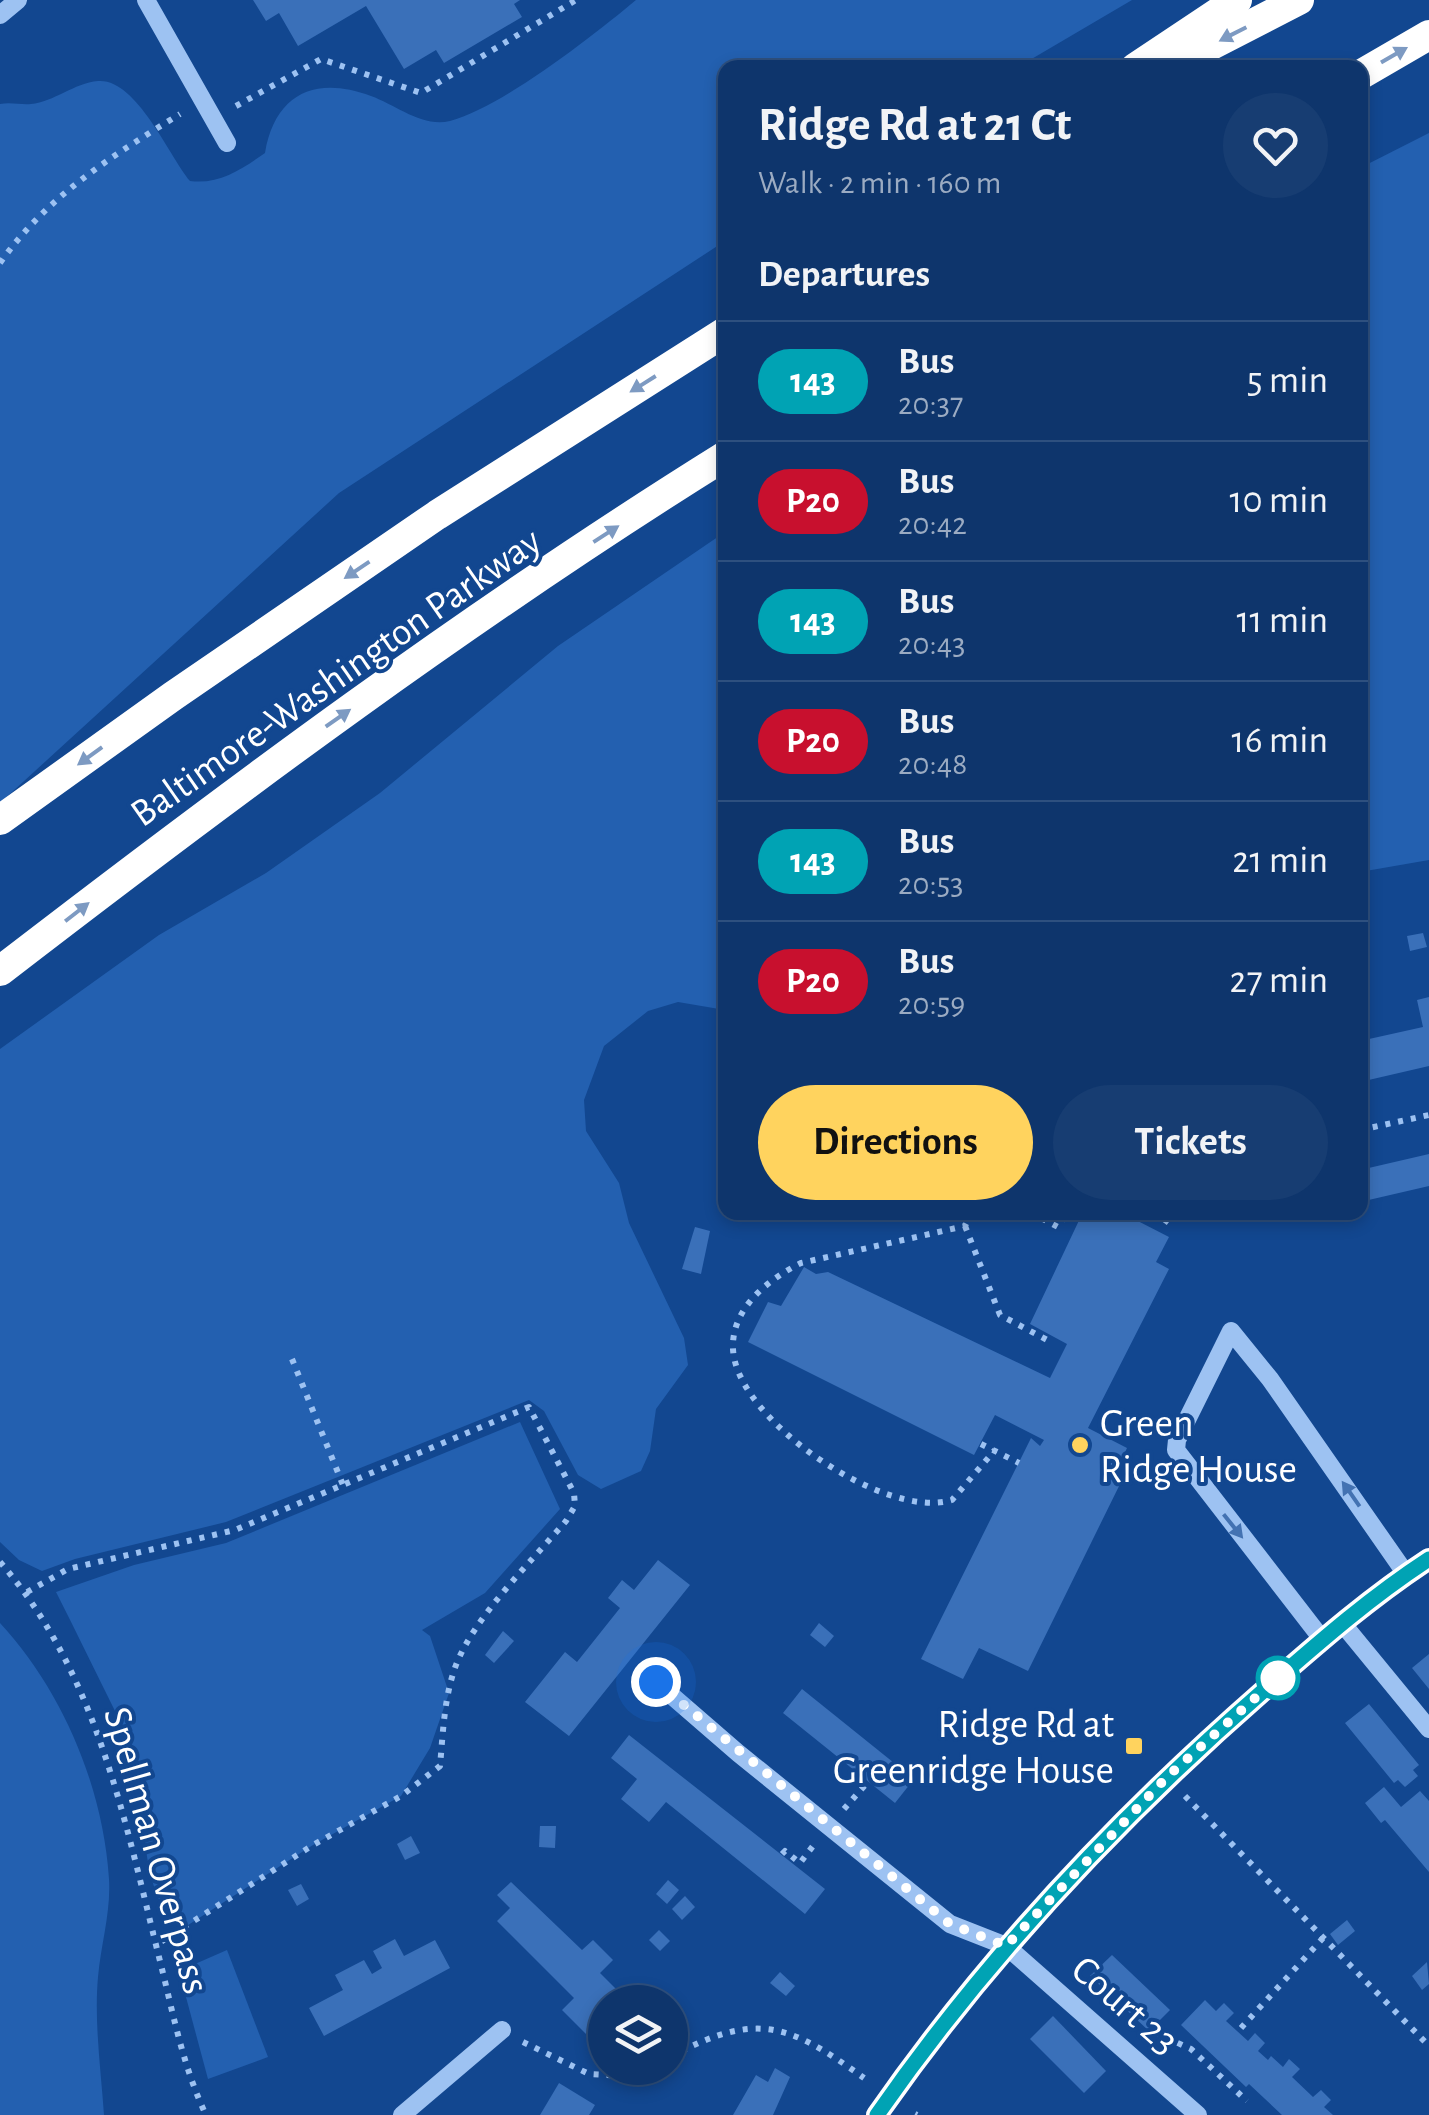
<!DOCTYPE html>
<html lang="en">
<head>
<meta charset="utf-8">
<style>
  body { margin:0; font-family:"Alegreya Sans",sans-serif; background:#173d72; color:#f1f3f6; height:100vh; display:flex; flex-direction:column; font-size:38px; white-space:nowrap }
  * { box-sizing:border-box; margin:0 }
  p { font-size:32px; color:#9babc2 }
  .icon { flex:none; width:55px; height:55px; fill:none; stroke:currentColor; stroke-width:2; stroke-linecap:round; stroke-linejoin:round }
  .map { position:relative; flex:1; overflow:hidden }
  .sheet { position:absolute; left:718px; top:60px; width:650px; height:1160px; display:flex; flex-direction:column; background:#0e356c; border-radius:20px; box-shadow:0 5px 15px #0003,0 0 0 2px #2e507f }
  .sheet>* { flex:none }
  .badge { padding:0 20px; border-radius:32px; font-size:35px; line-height:65px }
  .controls { position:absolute; left:588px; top:1985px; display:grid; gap:20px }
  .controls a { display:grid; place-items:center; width:100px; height:100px; border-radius:50%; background:#0e356c; box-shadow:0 5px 15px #0003,0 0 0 2px #2e507f; font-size:50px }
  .you { position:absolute; width:50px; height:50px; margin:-25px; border:8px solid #fff; border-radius:50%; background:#1a73e8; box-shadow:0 0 0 15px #1a73e833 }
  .map>.badge { position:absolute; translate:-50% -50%; box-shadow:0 0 0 5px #fff }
  h2 { padding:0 40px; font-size:38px; line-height:90px }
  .round { display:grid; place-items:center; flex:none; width:105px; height:105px; border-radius:52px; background:#173d72 }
  .head { display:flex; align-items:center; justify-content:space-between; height:170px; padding:0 40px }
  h1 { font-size:48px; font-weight:600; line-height:75px }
  .action { display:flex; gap:20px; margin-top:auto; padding:20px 40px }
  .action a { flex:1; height:115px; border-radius:60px; background:#ffd35e; color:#111; font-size:40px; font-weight:600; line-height:115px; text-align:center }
  .action a+a { background:#173d72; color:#f1f3f6 }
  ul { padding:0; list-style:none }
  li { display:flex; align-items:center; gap:30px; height:120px; padding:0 40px; border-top:2px solid #2e507f }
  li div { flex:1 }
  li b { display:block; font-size:38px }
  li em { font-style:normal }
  li .badge { min-width:110px; font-weight:700; text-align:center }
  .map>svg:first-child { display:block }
  .green { fill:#2360b0 }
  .building { fill:#3a70b9 }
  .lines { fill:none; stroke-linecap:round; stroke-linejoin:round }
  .path { stroke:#9dc2f2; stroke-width:6; stroke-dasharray:5 8; stroke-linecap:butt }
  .minor { stroke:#9dc2f2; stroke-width:18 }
  .highway { stroke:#fff; stroke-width:30 }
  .oneway { fill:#7d9ac2 }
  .oneway2 { fill:#4372b2 }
  .line-casing { stroke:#fff; stroke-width:22 }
  .line { stroke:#00a3b4; stroke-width:15 }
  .walk { stroke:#fff; stroke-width:10; stroke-dasharray:0 18 }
  .poi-dot { fill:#ffd35e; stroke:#124790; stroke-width:4 }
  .stop-dot { fill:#fff; stroke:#00a3b4; stroke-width:5 }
  .labels { text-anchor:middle; stroke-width:8; stroke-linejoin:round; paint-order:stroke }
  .street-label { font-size:40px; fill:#fff; stroke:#124790 }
  .poi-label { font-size:40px; fill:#fff; stroke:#124790; text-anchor:start }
</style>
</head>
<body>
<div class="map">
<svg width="1429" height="2115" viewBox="0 0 1429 2115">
  <rect width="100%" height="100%" fill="#124790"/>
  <g class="green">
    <path d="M636,0H1132L1018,67L725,68V241L339,493L0,803V104C11,102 21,105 31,104C54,102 74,83 98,81C136,78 168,154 190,181C219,185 242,169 265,153C275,94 315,75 371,96C396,105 423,128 450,121C502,107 593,36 636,0Z"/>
    <path d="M1429,133V860L1360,872V168Z"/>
    <path d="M725,532V1010L678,1002L648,1011L604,1046L584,1100L586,1131L619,1183L629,1223L684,1338L688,1365L656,1409L650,1451L641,1471L601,1489L578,1475L544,1411L529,1400L226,1522L75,1559L42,1571L19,1560L0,1542V1049L159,935L266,873L380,793L558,646Z"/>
    <path d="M520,1422L560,1509L485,1593L422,1630L430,1636L449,1693L430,1748L401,1796L313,1845L185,1927C138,1908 145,1801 137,1761C134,1744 122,1727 115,1711C95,1671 76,1631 56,1592L134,1565L226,1543Z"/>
    <path d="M0,1623C62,1690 103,1786 109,1879C111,1912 101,1944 98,1977C94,2022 101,2071 104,2115H0Z"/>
    <path d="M227,1950L268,2057L208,2079L179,1971Z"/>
  </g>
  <g class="building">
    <path d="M253,0H520L514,4L522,17L444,63L436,50L404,69L366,6L298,46L279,13L266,21Z"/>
    <path d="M1423,933L1427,947L1410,951L1407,936Z"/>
    <path d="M1429,997V1066L1360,1082V1041L1423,1027L1417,1000Z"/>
    <path d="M1429,1154V1186L1360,1202V1170Z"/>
    <path d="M1083,1212H1134L1132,1218L1169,1237L1156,1262L1169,1269L1088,1428L1127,1448L1114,1475L1123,1478L1028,1671L979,1648L963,1679L921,1659L1031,1438L1040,1446L1044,1440L995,1415L974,1455L748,1342L768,1302L781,1306L804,1267L816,1274L828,1272L1050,1378L1067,1344L1030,1324Z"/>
    <path d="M695,1227L710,1231L701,1274L682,1269Z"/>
    <path d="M658,1560L690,1585L569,1736L525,1702L565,1652L577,1662L620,1608L608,1598L622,1580L634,1590Z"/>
    <path d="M819,1623L834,1636L825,1647L810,1635Z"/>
    <path d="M503,1631L514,1641L494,1663L485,1655Z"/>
    <path d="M1429,1654V1689L1412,1668Z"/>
    <path d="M802,1689L914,1779L895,1803L783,1713Z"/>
    <path d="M1369,1704L1419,1765L1413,1770L1418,1776L1405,1787L1398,1780L1394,1783L1345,1723Z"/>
    <path d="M629,1735L825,1889L805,1914L666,1802L649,1822L621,1799L637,1779L611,1758Z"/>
    <path d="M1384,1787L1401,1807L1420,1791L1429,1801V1872L1385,1820L1381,1823L1365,1803Z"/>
    <path d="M540,1826H556L555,1848L539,1847Z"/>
    <path d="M411,1836L420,1853L405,1860L397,1844Z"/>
    <path d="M668,1880L679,1890L667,1904L656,1894Z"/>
    <path d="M511,1882L582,1950L593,1940L613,1960L600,1973L629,2002H605V2045L601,2049L562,2010L574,1998L497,1921L510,1908L497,1895Z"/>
    <path d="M301,1884L309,1899L297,1906L288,1890Z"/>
    <path d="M685,1896L695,1907L682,1920L672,1909Z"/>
    <path d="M1347,1920L1355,1931L1338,1945L1330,1934Z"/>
    <path d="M659,1930L670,1941L660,1951L649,1940Z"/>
    <path d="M395,1939L404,1956L435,1940L450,1968L324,2036L309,2008L343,1990L335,1975L364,1960L372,1974L382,1968L373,1951Z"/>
    <path d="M1112,1955L1170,2010L1149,2031L1090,1976Z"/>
    <path d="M1427,1962L1429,1984L1422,1990L1412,1976Z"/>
    <path d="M780,1972L795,1986L786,1996L770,1983Z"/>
    <path d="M1205,2000L1216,2011L1224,2003L1234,2013L1226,2021L1248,2041L1255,2033L1265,2043L1258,2051L1268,2060L1271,2056L1283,2067L1289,2059L1300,2069L1292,2077L1313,2097L1321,2090L1331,2100L1324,2107L1333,2115H1282L1249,2084L1246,2087L1181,2025Z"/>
    <path d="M1053,2016L1106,2071L1084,2093L1030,2039Z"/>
    <path d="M775,2068L790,2077L773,2115H733L756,2075L768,2082Z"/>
    <path d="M559,2083L595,2105L589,2115H540Z"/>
  </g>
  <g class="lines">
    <g class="path">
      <path d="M236,106L321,59L421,93L576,0"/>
      <path d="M0,263C47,196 112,156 180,114"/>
      <path d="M1360,1130L1429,1115"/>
      <path d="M972,1212L965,1226L801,1263C769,1279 731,1308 733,1349C736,1420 886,1521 952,1500L995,1450"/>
      <path d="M1030,1212L1058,1227L1067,1212"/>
      <path d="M1154,1212L1169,1223"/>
      <path d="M965,1226L1000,1315L1051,1342"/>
      <path d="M292,1359L343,1485"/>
      <path d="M981,1444L1019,1463"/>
      <path d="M0,1562C99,1675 126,1827 162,1969C174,2018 184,2069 206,2115"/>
      <path d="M27,1592L68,1569L235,1530L529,1407L574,1493L575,1506L566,1521C531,1562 475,1616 456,1665C444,1697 443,1733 440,1766L401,1796L313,1845L156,1945"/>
      <path d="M1185,1796L1429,2046"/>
      <path d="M844,1809L866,1784"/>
      <path d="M782,1854L785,1851L800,1863L813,1846"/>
      <path d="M1241,2028L1323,1938"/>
      <path d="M1154,2032L1191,2049L1247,2101"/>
      <path d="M523,2042L589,2074L643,2077L656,2068"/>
      <path d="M670,2057C756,2011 788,2023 864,2078"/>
      <path d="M915,2114L917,2115"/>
    </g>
    <g class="minor">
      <path d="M146,0L227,143"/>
      <path d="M0,15L18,0"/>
      <path d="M1342,1623L1429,1729"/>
      <path d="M1322,1639L1176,1450L1177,1440L1231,1331L1270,1379L1406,1574"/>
      <path d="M656,1682L738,1753L950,1924L1006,1946L1198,2115"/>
      <path d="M402,2115L502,2030"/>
      <path d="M877,2115C984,1960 1115,1821 1256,1697C1312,1648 1367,1600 1429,1559"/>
    </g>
    <g class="highway">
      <path d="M1135,68L1237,0"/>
      <path d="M1167,68L1299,0"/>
      <path d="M1360,75L1429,35"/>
      <path d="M0,820L173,696L437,515L725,332"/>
      <path d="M0,971C235,790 473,613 725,456"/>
    </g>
  </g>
  <defs><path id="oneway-solid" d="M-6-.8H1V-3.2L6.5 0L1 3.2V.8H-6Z" transform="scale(2.5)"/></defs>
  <g class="oneway">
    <use href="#oneway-solid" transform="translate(1233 34) rotate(153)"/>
    <use href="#oneway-solid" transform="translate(1394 55) rotate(-30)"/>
    <use href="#oneway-solid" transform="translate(643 384) rotate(148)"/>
    <use href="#oneway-solid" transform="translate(606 534) rotate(-33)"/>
    <use href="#oneway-solid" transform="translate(357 570) rotate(146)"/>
    <use href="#oneway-solid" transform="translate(338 718) rotate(-35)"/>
    <use href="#oneway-solid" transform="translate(90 756) rotate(144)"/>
    <use href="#oneway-solid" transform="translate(77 912) rotate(-38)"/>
  </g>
  <g class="oneway2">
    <use href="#oneway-solid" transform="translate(1351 1494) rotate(-125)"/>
    <use href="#oneway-solid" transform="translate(1233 1526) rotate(51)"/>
  </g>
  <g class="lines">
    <defs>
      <path id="line" d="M877,2115C986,1958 1118,1818 1262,1692C1316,1645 1369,1598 1429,1559"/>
    </defs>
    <use href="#line" class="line-casing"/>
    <use href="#line" class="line"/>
    <path class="walk" d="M656,1682L950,1924L1006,1946L1167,1777L1282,1674L1278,1678"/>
  </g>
  <g class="poi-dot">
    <circle cx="1080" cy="1445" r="10"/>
    <rect x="1124" y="1736" width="20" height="20" rx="5"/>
  </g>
  <circle class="stop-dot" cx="1278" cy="1678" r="20"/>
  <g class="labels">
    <g class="street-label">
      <text transform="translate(335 676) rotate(-35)" y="14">Baltimore-Washington Parkway</text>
      <text transform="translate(158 1850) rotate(74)" y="14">Spellman Overpass</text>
      <text transform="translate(1126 2004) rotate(41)" y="14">Court 23</text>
    </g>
    <g class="poi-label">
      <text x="1100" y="1436">Green<tspan x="1100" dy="46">Ridge House</tspan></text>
      <text x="1114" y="1737" text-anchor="end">Ridge Rd at<tspan x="1114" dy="46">Greenridge House</tspan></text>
    </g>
  </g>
</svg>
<div class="controls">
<a><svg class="icon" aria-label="layers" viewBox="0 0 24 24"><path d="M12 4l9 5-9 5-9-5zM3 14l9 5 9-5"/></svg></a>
</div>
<div class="you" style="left:656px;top:1682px"></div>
<section class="sheet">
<div class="head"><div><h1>Ridge Rd at 21 Ct</h1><p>Walk · 2 min · 160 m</p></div><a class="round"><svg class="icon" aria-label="heart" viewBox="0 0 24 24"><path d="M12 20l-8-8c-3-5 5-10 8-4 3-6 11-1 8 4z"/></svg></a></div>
<h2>Departures</h2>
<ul>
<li><span class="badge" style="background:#00a3b4;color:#fff">143</span><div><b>Bus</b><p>20:37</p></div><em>5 min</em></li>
<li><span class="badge" style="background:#c8102e;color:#fff">P20</span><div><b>Bus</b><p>20:42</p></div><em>10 min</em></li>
<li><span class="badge" style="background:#00a3b4;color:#fff">143</span><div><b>Bus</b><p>20:43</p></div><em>11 min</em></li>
<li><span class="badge" style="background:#c8102e;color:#fff">P20</span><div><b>Bus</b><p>20:48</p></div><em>16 min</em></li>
<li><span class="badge" style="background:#00a3b4;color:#fff">143</span><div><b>Bus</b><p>20:53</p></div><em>21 min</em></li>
<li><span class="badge" style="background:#c8102e;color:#fff">P20</span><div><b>Bus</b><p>20:59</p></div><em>27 min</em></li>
</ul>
<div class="action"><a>Directions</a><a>Tickets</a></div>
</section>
</div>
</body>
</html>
